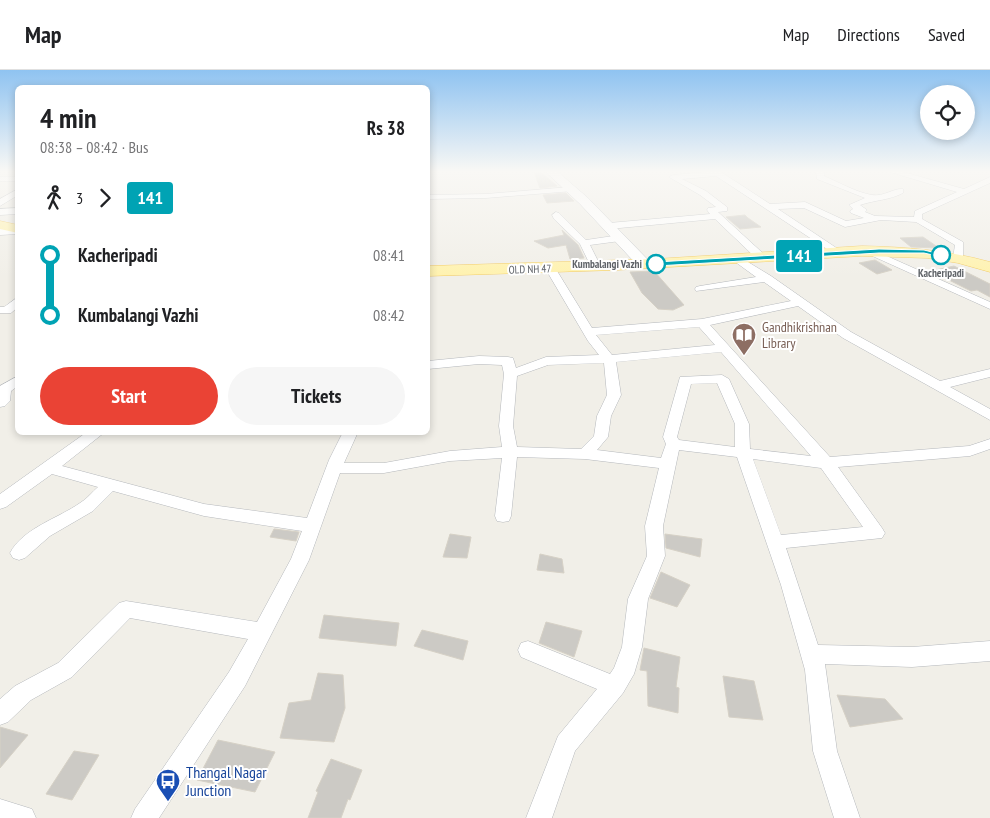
<!DOCTYPE html>
<html lang="en">
<head>
<meta charset="utf-8">
<style>
  body { margin:0; font-family:"PT Sans Narrow",sans-serif; background:#f6f6f6; color:#202124; height:100vh; display:flex; flex-direction:column; font-size:19px; white-space:nowrap }
  * { box-sizing:border-box; margin:0 }
  p { font-size:16px; color:#757577 }
  .icon { flex:none; width:28px; height:28px; fill:none; stroke:currentColor; stroke-width:2; stroke-linecap:round; stroke-linejoin:round }
  .map { position:relative; flex:1; overflow:hidden }
  .details { position:absolute; left:15px; top:15px; width:415px; height:350px; display:flex; flex-direction:column; background:#fff; border-radius:8px; box-shadow:0 2px 8px #0003 }
  .details>* { flex:none }
  .badge { padding:0 10px; border-radius:4px; font-size:18px; line-height:32px }
  .controls { position:absolute; left:920px; top:15px; display:grid; gap:10px }
  .controls a { display:grid; place-items:center; width:55px; height:55px; border-radius:50%; background:#fff; box-shadow:0 2px 8px #0003; font-size:25px }
  .map>.badge { position:absolute; translate:-50% -50%; box-shadow:0 0 0 2px #fff }
  .legs { display:flex; align-items:center; gap:8px; height:55px; padding:0 25px; font-size:16px }
  .legs p { margin-inline-start:auto }
  .summary { display:flex; align-items:center; justify-content:space-between; height:85px; padding:0 25px }
  h1 { font-size:28px; font-weight:700; line-height:38px }
  .action { display:flex; gap:10px; margin-top:auto; padding:10px 25px }
  .action a { flex:1; height:58px; border-radius:30px; background:#ea4335; color:#fff; font-size:20px; font-weight:700; line-height:58px; text-align:center }
  .action a+a { background:#f6f6f6; color:#202124 }
  ul { padding:0 25px; list-style:none }
  li { display:flex; align-items:center; gap:18px; height:60px; font-size:19px }
  li i { display:grid; place-items:center; width:8px; height:100%; margin:0 6px; background:currentColor }
  li i::after { content:''; width:12px; height:12px; margin:-6px; border:4px solid; border-radius:50%; background:#fff }
  li p { margin-inline-start:auto }
  li:first-child i { background:linear-gradient(#0000 50%,currentColor 0) }
  li:last-child i { background:linear-gradient(currentColor 50%,#0000 0) }
  header { display:flex; align-items:center; gap:30px; box-sizing:border-box; height:70px; padding:0 25px; background:#fff; border-bottom:1px solid #e0e0e0 }
  header strong { font-size:24px }
  nav { display:flex; gap:28px; margin-inline-start:auto; font-size:18px }
  .map>svg:first-child { display:block }
  .building { fill:#cccac5; stroke:#d6d1c6 }
  .lines { fill:none; stroke-linecap:round; stroke-linejoin:round }
  .street-casing { stroke:#b5b8bc; stroke-width:1 }
  .secondary-casing { stroke:#b6babf; stroke-width:1 }
  .primary-casing { stroke:#f2c960; stroke-width:1 }
  .street { fill:#fff; fill-rule:evenodd }
  .secondary { fill:#fff; fill-rule:evenodd }
  .primary { fill:#fff2af; fill-rule:evenodd }
  .line-1 { fill:#00a3b4; stroke:#fff }
  .stop-1-dot { fill:#fff; stroke:#00a3b4; stroke-width:2.5 }
  .labels { text-anchor:middle; stroke-width:4; stroke-linejoin:round; paint-order:stroke }
  .far-stop-label { font-size:11px; font-weight:bold; fill:#5f6368; stroke:#fff; text-anchor:end }
  .far-street-label { font-size:11px; fill:#5f6368; stroke:#fff }
  .education-label { font-size:14px; fill:#785e54; stroke:#fff; text-anchor:start }
  .near-transit-label { font-size:16px; fill:#164399; stroke:#fff; text-anchor:start }
</style>
</head>
<body>
<header>
<strong>Map</strong>
<nav><a>Map</a><a>Directions</a><a>Saved</a></nav>
</header>
<div class="map">
<svg width="990" height="748" viewBox="0 0 990 748">
  <rect width="100%" height="100%" fill="#f1efe8"/>
  <g class="building">
    <path d="M534,102H541L557,116L540,118Z"/>
    <path d="M566,123L574,131L547,133L543,125Z"/>
    <path d="M745,145L748,148L761,157L740,159L726,147Z"/>
    <path d="M562,160L578,175L584,188L570,189L566,175L548,178L534,171L564,165Z"/>
    <path d="M923,167L939,178L911,177L900,168Z"/>
    <path d="M875,190L892,200L877,204L859,193Z"/>
    <path d="M954,196L990,214V227L977,220L971,221L931,201Z"/>
    <path d="M654,201L684,235L673,240L658,239L642,223L630,202Z"/>
    <path d="M274,459L299,462L296,471L270,467Z"/>
    <path d="M450,464L471,467L467,488L443,487Z"/>
    <path d="M665,464L702,469L700,487L666,478Z"/>
    <path d="M540,484L562,489L564,503L537,500Z"/>
    <path d="M661,502L690,515L677,537L650,528Z"/>
    <path d="M324,545L399,553L396,576L319,568Z"/>
    <path d="M546,552L582,561L574,587L539,573Z"/>
    <path d="M422,560L468,571L463,590L414,576Z"/>
    <path d="M644,578L680,587L676,617L679,618L678,643L648,636L647,601L640,600Z"/>
    <path d="M318,603L343,605L345,638L334,672L280,668L289,633L311,630Z"/>
    <path d="M723,606L754,611L763,650L729,647Z"/>
    <path d="M837,625L885,629L903,649L850,657Z"/>
    <path d="M0,657L28,665L0,698Z"/>
    <path d="M218,670L275,682L255,722L197,710Z"/>
    <path d="M74,681L99,685L72,730L46,724Z"/>
    <path d="M331,689L362,700L350,730L348,729L341,748H308L318,722L316,721Z"/>
  </g>
  <g class="lines">
    <defs>
      <g id="street">
        <path d="M706,102H721L770,134L805,132L846,151L864,148L851,143L850,141L853,139L849,135L865,128L817,109V105L814,102H824V106C838,112 858,123 872,125C884,127 893,118 903,119V123C890,130 875,130 860,135L867,140L865,142L875,146L914,147L915,141L957,122L890,102H903L964,119L990,107V113L922,144V149L963,172V188L958,191L953,188L955,175L916,152L881,150L845,157L804,138L778,139L844,183L839,186L836,185L716,106L682,109L706,121L727,137V141L718,142L766,186V190H758L715,149L609,159L604,156L609,153L710,144L707,140L708,138L716,137L700,125L669,107L673,105Z"/>
        <rect x="0" y="107" width="18" height="4"/>
        <path d="M570,117L574,119L573,121L486,128L428,129V125L486,124Z"/>
        <path d="M18,119V125L0,136V129Z"/>
        <path d="M18,138V144L0,145V139Z"/>
        <path d="M556,142L559,143L586,170L620,165L625,168L620,171L590,175L601,197L596,200L592,199L580,174L554,149L552,145Z"/>
        <path d="M18,158V164L0,165V159Z"/>
        <path d="M871,179L990,232V239L868,184V180Z"/>
        <path d="M738,186L771,206L851,262L940,311L990,299V307L950,317L990,339V350L843,268L798,236L710,255L830,387L969,376L990,369V379L970,386L838,397L882,458L885,463L882,468L786,478L818,575L912,577L990,571V591L912,597L825,594L837,681L860,748H834L813,681L805,600L781,515L737,387L679,380L663,456L665,486L648,529L642,577L634,604L623,623L575,681L552,748H526L558,666L597,619L521,587L518,580L521,573L528,571L610,604L614,598L622,577L628,529L647,486L645,456L659,398L585,389L517,387L511,446L509,451L503,452L497,451L495,446L502,388L450,391L384,403H340L309,490L245,616L159,748H131L135,739L229,602L248,569L130,548L72,607L31,630L8,652L0,655V629L15,616L58,593L119,533L126,531L257,552L291,489L302,461L204,446L113,421L93,441L50,466L25,488L19,490L13,488L10,483C23,458 59,448 80,433C87,429 92,422 98,417L52,404L6,437L0,439V424L87,362H105L62,396L204,434L307,448L329,390L343,362H358L344,393H384L450,381L502,377L499,356L504,304L502,295L479,294L428,299V291L479,286L508,287L513,288L516,298L546,287L599,285L588,271L545,198L546,196H554L592,258L702,249L791,231L764,212L696,221L695,219L696,217L700,216L756,207L734,191L733,189ZM699,257L715,275L612,285L596,265ZM721,282L811,386L750,379L749,354L729,309L722,305L680,307L663,367L666,374L661,388L597,380L608,367L611,346L621,325L616,292ZM604,293L607,325L597,346L594,366L581,379L517,377L513,356L517,306L548,295ZM717,313L735,354V377L679,370L677,367L691,314ZM753,389L821,398L863,457L781,465Z"/>
        <path d="M18,227V237L11,243H0V237H4Z"/>
        <path d="M18,306V316L11,321L10,331L5,336L0,337V316Z"/>
        <path d="M0,729L32,739L36,748H0Z"/>
      </g>
      <path id="secondary" d="M546,102H558L588,128L650,192L652,195L650,198H640L580,134Z"/>
      <g id="primary">
        <path d="M0,151L18,155V163L0,159Z"/>
        <path d="M862,176C906,177 947,180 990,192V202L958,193L927,188L862,186L617,200L428,206V196L655,189Z"/>
      </g>
    </defs>
    <use href="#street" class="street-casing"/>
    <use href="#secondary" class="secondary-casing"/>
    <use href="#primary" class="primary-casing"/>
    <use href="#street" class="street"/>
    <use href="#secondary" class="secondary"/>
    <use href="#primary" class="primary"/>
  </g>
  <linearGradient id="sky" x2="0" y2="1"><stop stop-color="#8fc3f1"/><stop offset="0.49" stop-color="#f9f8f5"/><stop offset="1" stop-color="#f9f8f5" stop-opacity="0"/></linearGradient>
  <rect width="990" height="207" fill="url(#sky)"/>
  <path class="line-1" d="M879,179L924,180L944,185L941,187L924,183H879L656,196L653,194L656,192Z"/>
  <defs>
    <symbol id="library-pin" viewBox="-11 -11 22 30"><path d="M0 17L-7.5 6A9.5 9.5 0 1 1 7.5 6Z" fill="#8d6e63" stroke="#fff"/><path d="M-6-4Q-3-5.5-.7-3.5V5Q-3 3-6 4ZM6-4Q3-5.5 .7-3.5V5Q3 3 6 4Z" fill="#fff"/></symbol>
    <symbol id="bus-pin" viewBox="-11 -11 22 30"><path d="M0 17L-7.5 6A9.5 9.5 0 1 1 7.5 6Z" fill="#1a4fb4" stroke="#fff"/><path d="M-5-6H5V4H4V6H2V4H-2V6H-4V4H-5ZM-3.5-4V0h7V-4ZM-3.5 1.2v1.5H-2V1.2ZM2 1.2v1.5H3.5V1.2Z" fill="#fff"/></symbol>
  </defs>
  <g fill-rule="evenodd">
    <use href="#library-pin" x="730" y="251" width="28" height="38"/>
    <use href="#bus-pin" x="154" y="697" width="28" height="38"/>
  </g>
  <g class="stop-1-dot">
    <circle cx="941" cy="185" r="9"/>
    <circle cx="656" cy="194" r="9"/>
  </g>
  <g class="labels">
    <g class="far-stop-label">
      <text x="642" y="198">Kumbalangi Vazhi</text>
      <text x="941" y="207" text-anchor="middle">Kacheripadi</text>
    </g>
    <g class="far-street-label">
      <text transform="translate(530 199) rotate(-2)" y="4">OLD NH 47</text>
    </g>
    <g class="education-label">
      <text x="762" y="262">Gandhikrishnan<tspan x="762" dy="16">Library</tspan></text>
    </g>
    <g class="near-transit-label">
      <text x="186" y="708">Thangal Nagar<tspan x="186" dy="18">Junction</tspan></text>
    </g>
  </g>
</svg>
<div class="controls">
<a><svg class="icon" aria-label="locate" viewBox="0 0 24 24"><circle cx="12" cy="12" r="6"/><path d="M12 2v4M12 18v4M2 12h4M18 12h4"/></svg></a>
</div>
<b class="badge" style="left:799px;top:186px;background:#00a3b4;color:#fff">141</b>
<section class="details">
<div class="summary"><div><h1>4 min</h1><p>08:38 – 08:42 · Bus</p></div><b>Rs 38</b></div>
<div class="legs"><svg class="icon" aria-label="walk" viewBox="0 0 24 24"><circle cx="13" cy="4" r="2"/><path d="M13 8l-2 6 4 7M11 14l-3 7M7 12l3-4h3l4 4"/></svg>3<svg class="icon" aria-label="forward" viewBox="0 0 24 24"><path d="M9 5l7 7-7 7"/></svg><b class="badge" style="background:#00a3b4;color:#fff">141</b></div>
<ul>
<li><i style="color:#00a3b4"></i><b>Kacheripadi</b><p>08:41</p></li>
<li><i style="color:#00a3b4"></i><b>Kumbalangi Vazhi</b><p>08:42</p></li>
</ul>
<div class="action"><a>Start</a><a>Tickets</a></div>
</section>
</div>
</body>
</html>
